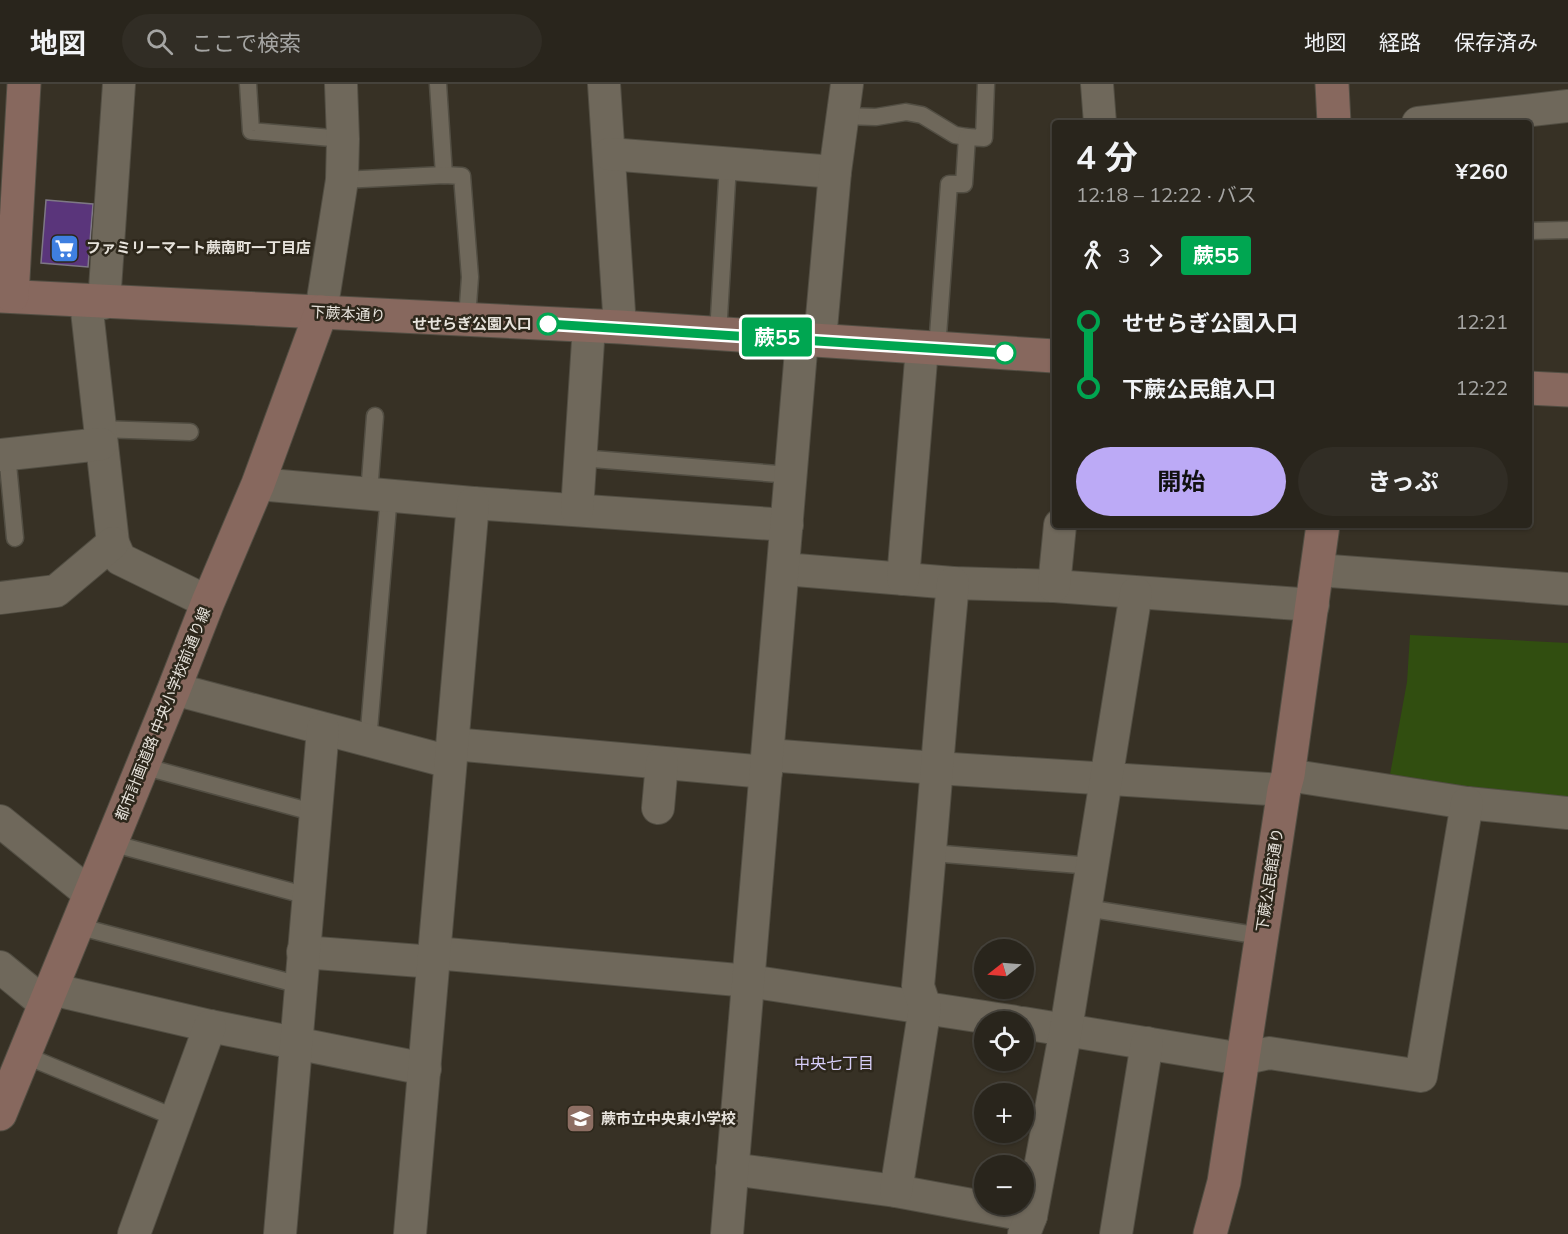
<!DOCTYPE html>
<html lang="ja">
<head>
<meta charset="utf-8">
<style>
  body { margin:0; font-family:Mulish,"Noto Sans JP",sans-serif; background:#312d25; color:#f1f3f6; height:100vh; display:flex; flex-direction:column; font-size:22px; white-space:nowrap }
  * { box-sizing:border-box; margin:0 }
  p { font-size:20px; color:#a5a5a3 }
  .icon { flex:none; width:33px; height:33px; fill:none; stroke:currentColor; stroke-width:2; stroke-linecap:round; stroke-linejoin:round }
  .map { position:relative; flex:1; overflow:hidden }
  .drawer { position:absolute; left:1052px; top:36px; width:480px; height:408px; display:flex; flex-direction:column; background:#29251c; border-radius:6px; box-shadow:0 2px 4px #0004,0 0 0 2px #45423b }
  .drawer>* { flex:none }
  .badge { padding:0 12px; border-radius:4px; font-size:21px; line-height:39px }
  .needle { width:39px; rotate:253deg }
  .buttons { position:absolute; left:974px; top:855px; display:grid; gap:12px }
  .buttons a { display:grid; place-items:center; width:60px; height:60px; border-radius:50%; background:#29251c; box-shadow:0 2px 4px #0004,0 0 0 2px #45423b; font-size:30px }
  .map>.badge { position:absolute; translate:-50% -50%; box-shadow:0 0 0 3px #fff }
  .legs { display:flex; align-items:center; gap:9px; height:66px; padding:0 24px; font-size:20px }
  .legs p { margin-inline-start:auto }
  .headline { display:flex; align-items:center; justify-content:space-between; height:102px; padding:0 24px }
  h1 { font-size:33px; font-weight:700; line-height:45px }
  .button { display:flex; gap:12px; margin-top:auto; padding:12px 24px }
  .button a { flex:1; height:69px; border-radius:36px; background:#bcaaf6; color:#111; font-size:24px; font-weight:700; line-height:69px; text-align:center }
  .button a+a { background:#312d25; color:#f1f3f6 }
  ul { padding:0 24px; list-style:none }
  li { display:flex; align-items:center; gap:21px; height:66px; font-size:22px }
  li i { display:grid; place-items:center; width:9px; height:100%; margin:0 8px; background:currentColor }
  li i::after { content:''; width:15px; height:15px; margin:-8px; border:4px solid; border-radius:50%; background:#29251c }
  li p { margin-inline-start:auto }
  li:first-child i { background:linear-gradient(#0000 50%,currentColor 0) }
  li:last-child i { background:linear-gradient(currentColor 50%,#0000 0) }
  header { display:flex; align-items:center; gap:36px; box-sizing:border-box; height:84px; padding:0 30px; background:#29251c; border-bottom:2px solid #45423b }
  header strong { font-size:28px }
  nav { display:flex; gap:33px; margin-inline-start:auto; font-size:21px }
  .search { width:420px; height:54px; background:#312d25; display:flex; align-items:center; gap:15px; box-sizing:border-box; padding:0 21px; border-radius:33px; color:#a5a5a3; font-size:22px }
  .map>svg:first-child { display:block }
  .green { fill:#314e10 }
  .building { fill:#5a357b; stroke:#7e7885; stroke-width:1.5 }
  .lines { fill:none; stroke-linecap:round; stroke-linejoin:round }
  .lane-casing { stroke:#524e43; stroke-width:19 }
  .street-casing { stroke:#524e43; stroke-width:34 }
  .secondary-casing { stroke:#524e43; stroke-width:35 }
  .lane { stroke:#6f685b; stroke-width:16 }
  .street { stroke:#6f685b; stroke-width:32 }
  .secondary { stroke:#87685e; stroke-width:33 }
  .line-1-casing { stroke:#fff; stroke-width:14 }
  .line-1 { stroke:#00a651; stroke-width:9 }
  .stop-1-dot { fill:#fff; stroke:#00a651; stroke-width:3 }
  .labels { text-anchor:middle; stroke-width:5; stroke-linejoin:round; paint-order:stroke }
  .poi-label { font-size:15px; font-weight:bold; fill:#e7e3dc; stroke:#2d271b; text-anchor:start }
  .street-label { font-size:15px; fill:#e7e3dc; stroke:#2d271b }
  .stop-label { font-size:15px; font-weight:bold; fill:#e7e3dc; stroke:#2d271b; text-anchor:end }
  .neighbourhood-label { font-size:16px; fill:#d7cef9; stroke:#2d271b }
</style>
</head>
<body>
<header>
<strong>地図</strong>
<div class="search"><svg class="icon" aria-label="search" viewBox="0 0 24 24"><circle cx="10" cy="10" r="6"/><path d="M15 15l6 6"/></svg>ここで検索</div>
<nav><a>地図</a><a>経路</a><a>保存済み</a></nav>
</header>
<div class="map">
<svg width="1568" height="1150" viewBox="0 0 1568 1150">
  <rect width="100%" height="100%" fill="#373125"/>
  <path class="green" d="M1410,551L1568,559V718L1389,696L1407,598Z"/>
  <path class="building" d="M46,116L93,120L88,183L41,179Z"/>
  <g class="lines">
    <defs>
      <g id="lane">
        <path d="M248,0L251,47L343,55"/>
        <path d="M438,0L444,91"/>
        <path d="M842,32L876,33L906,28L922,31L955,51L967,53"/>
        <path d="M342,96L444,91L462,92L470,193L467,235"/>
        <path d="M1528,147L1568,146"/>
        <path d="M718,250L728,80"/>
        <path d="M937,265L949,100H964L967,53L984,54L986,0"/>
        <path d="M99,345L190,348"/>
        <path d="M7,370L15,454"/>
        <path d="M580,374L791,391"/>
        <path d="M369,409L375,332"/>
        <path d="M368,657L389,411"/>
        <path d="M142,682L316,729"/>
        <path d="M111,759L308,812"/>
        <path d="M931,769L1092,782"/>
        <path d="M1086,824L1261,852"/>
        <path d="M77,842L300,901"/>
        <path d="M24,971L176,1034"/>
      </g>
      <g id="street">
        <path d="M604,0L620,243"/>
        <path d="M1097,0L1100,39"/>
        <path d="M1418,39L1568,22"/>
        <path d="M609,70L835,88"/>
        <path d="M86,218L113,459L120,475L208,518"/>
        <path d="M104,219L119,0"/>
        <path d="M321,228L342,96L343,55L341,0"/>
        <path d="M820,256L835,88L847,0"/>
        <path d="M0,371L101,360"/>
        <path d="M258,400L473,419L787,441"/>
        <path d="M577,426L589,242"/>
        <path d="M784,485L953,499L1054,502L1313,521"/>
        <path d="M1317,486L1568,505"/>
        <path d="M903,495L922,264"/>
        <path d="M1054,502L1060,441"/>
        <path d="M0,514L56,507L113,459"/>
        <path d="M174,605L450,678"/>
        <path d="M453,660L766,688"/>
        <path d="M768,671L936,684L1284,706"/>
        <path d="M1288,691L1467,719L1568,729"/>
        <path d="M658,724L662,679"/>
        <path d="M0,737L90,810"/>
        <path d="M303,868L434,878"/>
        <path d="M435,869L749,897L1016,938"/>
        <path d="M0,883L45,920"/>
        <path d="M51,905L210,942L425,985"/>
        <path d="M1023,939L1242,975L1269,969L1421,992L1467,719"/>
        <path d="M732,1085L896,1107L1031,1132"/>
        <path d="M896,1107L925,923L918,902C931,768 940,634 953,499"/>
        <path d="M134,1150L210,942"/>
        <path d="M280,1150L323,645"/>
        <path d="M410,1150L473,419"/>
        <path d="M727,1150L802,255"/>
        <path d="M1024,1150L1031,1132L1066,945L1136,509"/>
        <path d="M1116,1150L1147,959"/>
      </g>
      <g id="secondary">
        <path d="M1332,0L1334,39"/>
        <path d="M0,212L620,243L1054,272"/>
        <path d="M12,212L24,0"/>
        <path d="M1528,304L1568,306"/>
        <path d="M0,1030L174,605L208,518L258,400L321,228"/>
        <path d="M1210,1150L1224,1098L1284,706L1288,691L1323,441"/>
      </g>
    </defs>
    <use href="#lane" class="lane-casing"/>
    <use href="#street" class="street-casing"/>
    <use href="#secondary" class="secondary-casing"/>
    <use href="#lane" class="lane"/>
    <use href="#street" class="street"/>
    <use href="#secondary" class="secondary"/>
  </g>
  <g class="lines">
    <defs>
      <path id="line-1" d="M548,240L1005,269"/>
    </defs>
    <use href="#line-1" class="line-1-casing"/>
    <use href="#line-1" class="line-1"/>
  </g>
  <defs>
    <symbol id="supermarket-square" viewBox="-11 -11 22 22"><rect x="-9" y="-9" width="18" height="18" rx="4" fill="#3f7fe0" stroke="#2d271b"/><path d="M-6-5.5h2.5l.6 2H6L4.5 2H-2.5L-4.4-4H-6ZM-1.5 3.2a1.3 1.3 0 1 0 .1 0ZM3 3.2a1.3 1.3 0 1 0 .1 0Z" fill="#fff"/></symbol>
    <symbol id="school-square" viewBox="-11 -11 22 22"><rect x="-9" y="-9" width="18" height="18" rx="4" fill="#8d6e63" stroke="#2d271b"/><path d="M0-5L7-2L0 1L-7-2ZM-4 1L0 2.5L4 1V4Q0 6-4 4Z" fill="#fff"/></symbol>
  </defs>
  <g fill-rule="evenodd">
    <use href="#supermarket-square" x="48" y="148" width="33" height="33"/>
    <use href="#school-square" x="564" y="1018" width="33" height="33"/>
  </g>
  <g class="stop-1-dot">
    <circle cx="548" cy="240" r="10"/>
    <circle cx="1005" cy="269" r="10"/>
  </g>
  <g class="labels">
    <g class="poi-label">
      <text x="86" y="169">ファミリーマート蕨南町一丁目店</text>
      <text x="601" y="1040">蕨市立中央東小学校</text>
    </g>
    <g class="street-label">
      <text transform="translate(348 230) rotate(3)" y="5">下蕨本通り</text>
      <text transform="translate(163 630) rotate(-68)" y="5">都市計画道路 中央小学校前通り線</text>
      <text transform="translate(1270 796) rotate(-81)" y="5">下蕨公民館通り</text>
    </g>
    <g class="stop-label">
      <text x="532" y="245">せせらぎ公園入口</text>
    </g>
    <g class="neighbourhood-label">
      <text x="834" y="985">中央七丁目</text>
    </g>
  </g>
</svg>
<div class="buttons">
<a><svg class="needle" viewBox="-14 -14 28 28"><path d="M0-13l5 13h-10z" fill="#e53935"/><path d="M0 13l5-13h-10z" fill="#a5a5a3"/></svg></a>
<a><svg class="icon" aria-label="locate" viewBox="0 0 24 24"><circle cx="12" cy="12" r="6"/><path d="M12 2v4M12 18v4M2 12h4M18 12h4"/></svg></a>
<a>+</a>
<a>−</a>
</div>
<b class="badge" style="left:777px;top:253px;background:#00a651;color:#fff">蕨55</b>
<section class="drawer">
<div class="headline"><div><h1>4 分</h1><p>12:18 – 12:22 · バス</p></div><b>¥260</b></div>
<div class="legs"><svg class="icon" aria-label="walk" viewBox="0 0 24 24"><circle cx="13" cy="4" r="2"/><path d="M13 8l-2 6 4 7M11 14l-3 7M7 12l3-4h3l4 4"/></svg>3<svg class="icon" aria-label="forward" viewBox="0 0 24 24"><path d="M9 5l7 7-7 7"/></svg><b class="badge" style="background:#00a651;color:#fff">蕨55</b></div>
<ul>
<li><i style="color:#00a651"></i><b>せせらぎ公園入口</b><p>12:21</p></li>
<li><i style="color:#00a651"></i><b>下蕨公民館入口</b><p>12:22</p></li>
</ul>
<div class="button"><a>開始</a><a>きっぷ</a></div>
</section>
</div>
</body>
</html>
